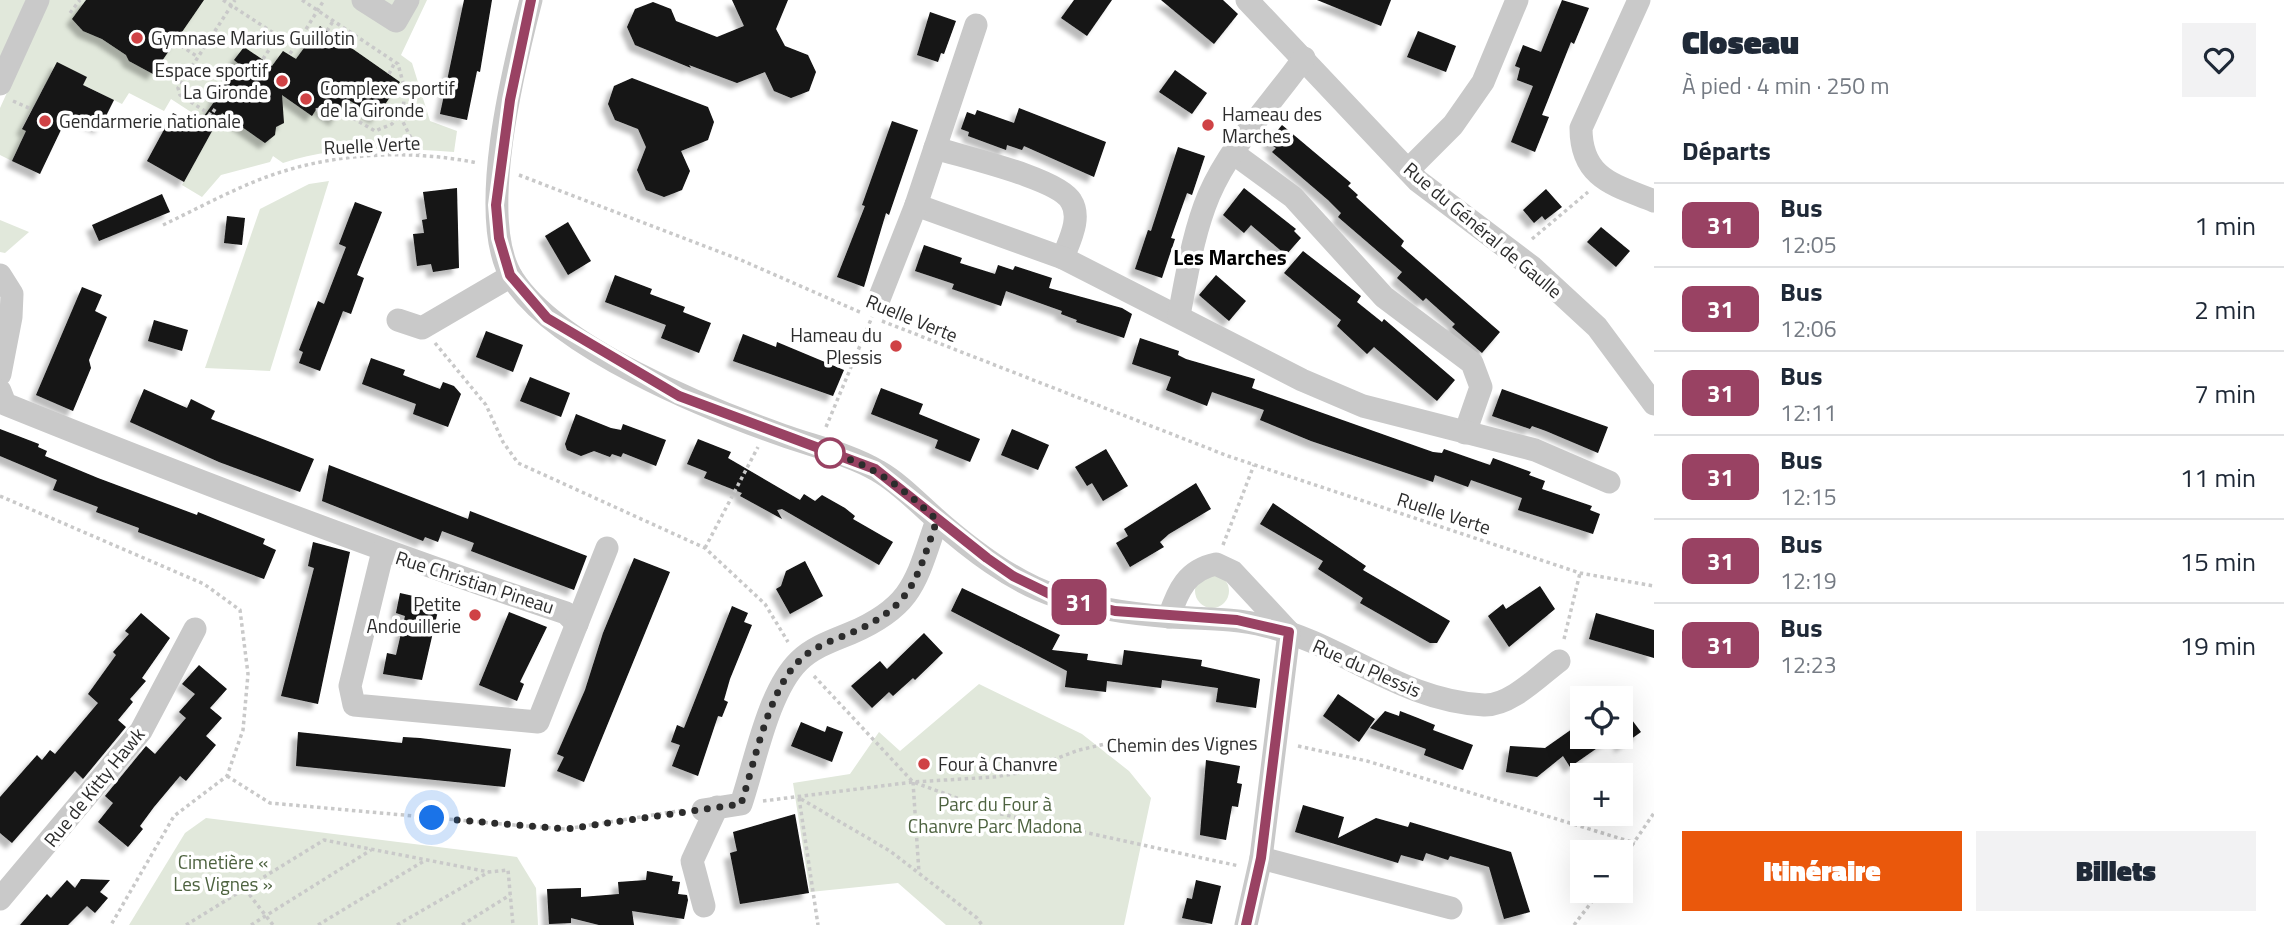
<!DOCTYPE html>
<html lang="fr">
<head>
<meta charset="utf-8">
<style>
  body { margin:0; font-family:"Titillium Web",sans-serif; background:#f2f2f3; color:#1f2937; height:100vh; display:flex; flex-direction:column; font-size:26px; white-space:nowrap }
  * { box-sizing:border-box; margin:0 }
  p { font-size:23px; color:#747a83 }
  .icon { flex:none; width:38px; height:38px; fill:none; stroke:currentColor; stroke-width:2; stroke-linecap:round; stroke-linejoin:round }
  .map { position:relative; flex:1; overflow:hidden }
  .side { display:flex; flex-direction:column; background:#fff; width:630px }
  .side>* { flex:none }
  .badge { padding:0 14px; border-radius:10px; font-size:24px; line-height:46px }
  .controls { position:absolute; left:1570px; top:686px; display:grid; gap:14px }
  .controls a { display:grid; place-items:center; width:63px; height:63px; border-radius:0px; background:#fff; box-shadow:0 7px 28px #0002; font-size:35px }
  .you { position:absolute; width:35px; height:35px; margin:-18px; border:5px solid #fff; border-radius:50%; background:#1a73e8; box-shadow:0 0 0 10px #1a73e833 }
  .map>.badge { position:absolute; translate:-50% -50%; box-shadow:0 0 0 4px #fff }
  h2 { padding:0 28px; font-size:26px; line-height:63px }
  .round { display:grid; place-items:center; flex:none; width:74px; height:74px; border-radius:0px; background:#f2f2f3 }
  .head { display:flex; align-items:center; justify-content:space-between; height:119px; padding:0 28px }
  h1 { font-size:33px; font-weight:800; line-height:52px }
  .action { display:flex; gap:14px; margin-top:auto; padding:14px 28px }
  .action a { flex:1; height:80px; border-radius:0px; background:#ea580c; color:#fff; font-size:28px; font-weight:800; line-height:80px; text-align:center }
  .action a+a { background:#f2f2f3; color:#1f2937 }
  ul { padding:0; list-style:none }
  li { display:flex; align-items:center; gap:21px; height:84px; padding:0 28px; border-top:2px solid #e0e1e3 }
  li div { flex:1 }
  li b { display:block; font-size:26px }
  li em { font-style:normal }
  li .badge { min-width:77px; font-weight:700; text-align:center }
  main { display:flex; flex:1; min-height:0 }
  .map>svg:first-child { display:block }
  .green { fill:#e1e8db }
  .building { fill:#131313; filter:url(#shadow) }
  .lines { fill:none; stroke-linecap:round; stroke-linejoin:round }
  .path { stroke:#c9c9c9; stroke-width:3.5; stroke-dasharray:3.5 3.5; stroke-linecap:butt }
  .minor { stroke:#c9c9c9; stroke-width:23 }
  .line-casing { stroke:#fff; stroke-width:16 }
  .line { stroke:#994263; stroke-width:10 }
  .walk { stroke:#2c2c2c; stroke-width:7; stroke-dasharray:0 12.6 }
  .poi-dot { fill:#cf4245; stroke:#fff; stroke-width:2.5 }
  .stop-dot { fill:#fff; stroke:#994263; stroke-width:3.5 }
  .labels { text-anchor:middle; stroke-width:7; stroke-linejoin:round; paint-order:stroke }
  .poi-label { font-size:19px; fill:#2c2c2c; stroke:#fff; text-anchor:start }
  .street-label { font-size:19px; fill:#2c2c2c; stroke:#fff }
  .park-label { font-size:19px; fill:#4d623f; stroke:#fff }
  .neighbourhood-label { font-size:21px; font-weight:bold; fill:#000; stroke:#fff }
</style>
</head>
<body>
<main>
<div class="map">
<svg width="1654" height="925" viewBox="0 0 1654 925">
  <defs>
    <filter id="shadow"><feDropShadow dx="-6" dy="6" stdDeviation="2" flood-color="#0004"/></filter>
  </defs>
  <rect width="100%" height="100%" fill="#fff"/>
  <g class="green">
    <path d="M0,0H26L0,58Z"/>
    <path d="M49,0H427L401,55L412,63L430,121L457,131L454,152C398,148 337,144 283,163L273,156L270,162L221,175L202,197L182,185L214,127L171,99L164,111L129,93L122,104L83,85L87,77L57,63L22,128L26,131L12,161L0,155V108Z"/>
    <path d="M329,181L270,371L205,368L260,209L309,184Z"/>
    <path d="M0,220L29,232L5,253L0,252Z"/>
    <circle cx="1212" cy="591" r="17"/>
    <path d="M979,684L1082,734L1129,771L1151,798L1124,925H946L898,883L810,892L793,783L850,774L879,732L900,751Z"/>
    <path d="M206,818L517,857L536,888L538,925H129L185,833Z"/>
  </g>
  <g class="building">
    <path d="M86,0H204L153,74L129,61L126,55L102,39L83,31L72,19Z"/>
    <path d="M464,0H492L480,72L477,71L467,120L440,114Z"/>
    <path d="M732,0H788L776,29L785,46L808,55L816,72L809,91L791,98L774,91L765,72L737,83L689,65L691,68L635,45L627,27L635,9L653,2L671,9L676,21L717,37L744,26Z"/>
    <path d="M1074,0H1112L1087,36L1061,18Z"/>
    <path d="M1161,0H1223L1238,14L1214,44Z"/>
    <path d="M1317,0H1391L1381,26Z"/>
    <path d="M1562,0L1589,8L1574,44L1571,42L1542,115L1549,117L1535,152L1511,142L1533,86L1517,80L1520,68L1515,66L1523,45L1541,52Z"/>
    <path d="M930,12L956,21L944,54L941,53L938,62L917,55Z"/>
    <path d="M320,26L400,82L376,118L349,100L335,120L317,108L312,116L282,95L284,123L276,127L275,135L265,143L222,113L184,182L147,161L173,113L197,126L214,102L216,93L230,79V72L239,64L234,60L244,47L272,66L283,51L296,59Z"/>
    <path d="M1418,31L1456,46L1446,72L1407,57Z"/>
    <path d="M57,62L87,77L83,85L114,100L100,128L69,113L40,174L12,161L26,131L22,129Z"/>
    <path d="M1175,70L1207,93L1192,114L1159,92Z"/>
    <path d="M632,78L708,107L714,122L708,140L681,151L690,171L682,190L664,197L646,190L637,170L646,147L638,129L615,120L608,104L614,86Z"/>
    <path d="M1019,108L1106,142L1094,177L1024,146L1022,150L1007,145L1006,150L968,136L969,132L961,129L967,112L975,115L977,110L1014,123Z"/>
    <path d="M892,121L918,130L889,215L886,213L864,287L837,277L865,206L862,205Z"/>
    <path d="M1282,125L1351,183L1348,186L1358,195L1356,197L1404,241L1401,246L1500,332L1482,353L1452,327L1455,324L1426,298L1423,301L1397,278L1402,272L1338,217L1341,213L1328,200L1272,152L1276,148L1268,142Z"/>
    <path d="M1178,147L1205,156L1192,195L1187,193L1171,238L1175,239L1162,278L1135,269L1148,230L1151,231Z"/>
    <path d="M457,188L459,268L433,272L431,264L417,266L413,234L424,233L422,220L427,219L423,192Z"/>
    <path d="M1244,188L1296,229L1294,231L1301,238L1286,255L1251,225L1244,233L1223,215Z"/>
    <path d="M1546,189L1562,207L1545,220L1542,216L1534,223L1523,210Z"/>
    <path d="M162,194L170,212L99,241L92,225Z"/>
    <path d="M355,202L382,212L357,275L364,278L351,314L343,311L320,371L299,363L303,352L299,350L318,301L324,304L346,247L339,244Z"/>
    <path d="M227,216L245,218L242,245L224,243Z"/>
    <path d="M568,222L591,261L568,275L545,236Z"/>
    <path d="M1601,227L1630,251L1616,267L1587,242Z"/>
    <path d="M924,245L962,258L960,263L995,274L998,265L1013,270L1015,266L1052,278L1049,288L1122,308L1132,314L1124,338L1076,322L1077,320L1061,314L1062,311L1006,291L1001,306L952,289L954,284L915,271Z"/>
    <path d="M1303,251L1361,296L1357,302L1382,322L1384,319L1455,380L1437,401L1374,347L1367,354L1337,326L1341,320L1284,273Z"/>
    <path d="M615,275L652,289L650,294L685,307L683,312L711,323L699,353L661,338L666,325L605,302Z"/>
    <path d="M1216,275L1246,301L1229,321L1199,295Z"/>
    <path d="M82,287L102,295L95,311L107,317L89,360L91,368L73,411L36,395Z"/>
    <path d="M154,320L188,330L182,351L148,341Z"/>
    <path d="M486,331L523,345L513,372L476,357Z"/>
    <path d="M743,334L776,347L777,342L844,370L833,396L733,361Z"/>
    <path d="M1140,338L1179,351L1178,355L1186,359L1255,379L1252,388L1433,452L1442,453L1444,449L1490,465L1493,458L1531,472L1529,475L1545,481L1542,489L1592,506L1590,510L1600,514L1593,534L1518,510L1522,498L1471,480L1468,487L1435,475L1433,482L1311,441L1260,420L1264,410L1212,392L1207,406L1166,390L1171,377L1132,364Z"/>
    <path d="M371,358L405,370L403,375L440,389L443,382L454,386L461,394L448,427L413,414L416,404L362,384Z"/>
    <path d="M530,377L570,393L561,417L520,401Z"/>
    <path d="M881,388L923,404L919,414L980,439L970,462L935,448L938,440L871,414Z"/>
    <path d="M144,389L187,408L191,399L215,411L211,419L314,459L300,492L219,462L130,422Z"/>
    <path d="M1502,389L1608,427L1598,453L1546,431L1532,426L1530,429L1492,416Z"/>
    <path d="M576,414L611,428L621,430L623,424L666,440L656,466L623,453L621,457L612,454L610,457L594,451L581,456L567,450L565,444Z"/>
    <path d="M0,429L39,444L38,447L47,451L45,456L98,478L197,515L198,512L265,539L263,544L276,550L264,579L138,532L139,528L96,512L98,507L53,490L57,480L0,456Z"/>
    <path d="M1012,429L1049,445L1038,470L1001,455Z"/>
    <path d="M698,439L731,452L728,458L800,500L804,494L815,501L822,495L845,508L855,516L853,519L893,542L879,565L782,509L777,510L782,519L740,496L742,493L704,478L707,472L687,464Z"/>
    <path d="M1106,449L1128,486L1103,501L1092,483L1087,486L1075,467Z"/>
    <path d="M329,465L468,519L470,511L587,556L574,590L471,551L474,543L442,531L438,542L425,537L423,541L322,501Z"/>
    <path d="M1196,483L1211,509L1169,534L1160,542L1164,547L1130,567L1116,543L1128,536L1124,529Z"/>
    <path d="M1273,503L1366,566L1363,570L1450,621L1437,643H1430L1360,603L1363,598L1318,569L1323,561L1260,524Z"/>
    <path d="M313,542L350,552L318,704L281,696L314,568L308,566Z"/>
    <path d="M634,558L670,572L584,782L557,771L564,757L557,754L585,690L603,633Z"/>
    <path d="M805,561L823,596L790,614L776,589L781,586L786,571Z"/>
    <path d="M1540,586L1555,609L1509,647L1488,616L1503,604L1506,609Z"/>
    <path d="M962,588L1060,635L1052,650L1088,654L1087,660L1122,665L1124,650L1202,660L1201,666L1260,679L1256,708L1216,702L1218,688L1162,680L1161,688L1107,681L1106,692L1065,687L1067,671L951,611Z"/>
    <path d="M400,593L440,602L422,680L383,674L387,653L396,655L405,616L396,613Z"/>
    <path d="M732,606L748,613L744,622L752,625L730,679L724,700L728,702L722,717L718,716L698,776L672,766L680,745L671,742L677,725L684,728Z"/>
    <path d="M509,612L547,627L520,682L524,684L517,701L479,685Z"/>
    <path d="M141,613L170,638L142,678L146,681L130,699L133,702L118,720L126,727L83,779L75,771L12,843L0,833V797L37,755L42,760L50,750L55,754L98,703L88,694L116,655L113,652L129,634L125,631Z"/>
    <path d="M1596,613L1654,630V658L1589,639Z"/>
    <path d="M924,633L943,653L915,680L913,678L893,696L889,692L872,708L851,686L880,661L887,669Z"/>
    <path d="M199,665L227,689L210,708L222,718L206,736L216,745L186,781L180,776L154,807L140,826L143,829L128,847L98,822L113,803L105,796L146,746L155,754L186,718L179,712L195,694L182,684Z"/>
    <path d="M1338,694L1375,719L1359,742L1323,716Z"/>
    <path d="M1620,704L1641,732L1620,747Z"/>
    <path d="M1385,711L1399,716L1400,711L1418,718L1435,725L1433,730L1473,745L1463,770L1424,755L1426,749L1370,728Z"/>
    <path d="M801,722L825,732L827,726L843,732L832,762L791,746Z"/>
    <path d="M1582,722V737H1613L1570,767L1563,756L1537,777L1506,772L1510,746L1545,748Z"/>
    <path d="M298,732L402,743L403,737L420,738L511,749L505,787L296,766Z"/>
    <path d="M1206,760L1240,766L1237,783L1242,784L1238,807L1232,806L1226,840L1200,835Z"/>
    <path d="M1303,805L1344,817L1338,838L1376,818L1408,827L1410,822L1511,852L1530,912L1504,919L1489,867L1450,856L1448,860L1426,853L1423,861L1401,855L1398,863L1295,832Z"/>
    <path d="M795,814L809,893L740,904L730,853L737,851L733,832Z"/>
    <path d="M647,871L673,876L672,881L680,882L678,894L687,895L688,900L684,919L632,911L634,925H599L571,918V923L549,924L547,889L581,888V897L619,894L618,882L646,880Z"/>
    <path d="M81,879L110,880L100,892L108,898L95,913L87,906L68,925H20L47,894L51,898L67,880L75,888Z"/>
    <path d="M1196,880L1221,886L1212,924L1182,918L1187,898L1192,899Z"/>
  </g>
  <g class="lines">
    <g class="path">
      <path d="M223,0L295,47L289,55"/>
      <path d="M302,0L398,64L405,90L402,120L419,154"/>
      <path d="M70,13L80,0"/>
      <path d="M327,31L333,21"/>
      <path d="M175,42L198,57"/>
      <path d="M295,47L324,0"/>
      <path d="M263,59L278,36"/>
      <path d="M389,74L395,62"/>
      <path d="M13,101L31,109"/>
      <path d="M317,108L321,120"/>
      <path d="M215,109L211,115L180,95L178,88L235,0"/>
      <path d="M341,111L375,131L392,124L401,113"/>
      <path d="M519,175L741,260L862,313"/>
      <path d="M163,225C201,207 240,185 281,172C345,152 413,150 478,163"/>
      <path d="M1532,239L1588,192"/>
      <path d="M882,321L1228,456L1580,573L1654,586"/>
      <path d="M435,343L486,405L503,442L518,463L705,548L765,604L788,642"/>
      <path d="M826,427L872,317"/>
      <path d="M0,496L204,584L240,610L248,674L243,730L227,776L174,816L111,925"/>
      <path d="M1223,545L1254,465"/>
      <path d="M705,548L758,447"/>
      <path d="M1564,639L1580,573"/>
      <path d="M814,676L913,782L1001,814L1239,866"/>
      <path d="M1298,746L1367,761L1635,843"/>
      <path d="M227,776L270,803L514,825L566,829L684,810"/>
      <path d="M913,782L919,873"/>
      <path d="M799,798L818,925"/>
      <path d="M801,799L890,851L977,918L982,925"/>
      <path d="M763,801L913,782L994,777L1019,773L1079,750L1114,742H1256"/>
      <path d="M1620,863L1654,813"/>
      <path d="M245,889L273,925"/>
      <path d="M186,925L324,840L489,872"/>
      <path d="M251,925L371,850"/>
      <path d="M318,925L424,861"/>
      <path d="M397,925L489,872L508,870L513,925"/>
      <path d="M462,925L510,895"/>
      <path d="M1574,925L1600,891"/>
    </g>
    <g class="minor">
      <path d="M363,0L396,21L408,0"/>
      <path d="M531,0C514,66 475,221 513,279C558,348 705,408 782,435C812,446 850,454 878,471C899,483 916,501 934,517C969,548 1012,582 1056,596C1093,609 1132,614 1171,617C1203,619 1234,618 1266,626C1342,644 1401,701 1484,705C1510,706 1539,676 1559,661"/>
      <path d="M1247,0L1418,181L1532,267L1597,327L1654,404"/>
      <path d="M1639,0L1581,128C1581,179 1615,185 1654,201"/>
      <path d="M0,84L38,0"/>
      <path d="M935,148C963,157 1058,178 1071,201C1082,218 1069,241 1063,258"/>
      <path d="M1233,153L1293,197L1384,297L1472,363L1481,387L1465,433"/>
      <path d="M1408,170L1453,125L1483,82L1517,0"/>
      <path d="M916,205L1063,258L1302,380L1363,406L1535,450L1609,482"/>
      <path d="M0,275L12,294L11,317L0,374"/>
      <path d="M879,299L916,205L976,25"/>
      <path d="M1179,315C1187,275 1193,233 1209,195C1231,144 1273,102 1304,58"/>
      <path d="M398,320L422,328L511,276"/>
      <path d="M0,391L5,404C191,479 376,550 566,613L577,624"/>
      <path d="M383,551L350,686L354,705L538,722L607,548"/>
      <path d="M1169,617C1178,590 1187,570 1216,564L1233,572L1289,632"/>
      <path d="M703,810L741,804C755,763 768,691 799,661C813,647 834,640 851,633C914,606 916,580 937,520"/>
      <path d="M1261,858L1451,908"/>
      <path d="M0,899L141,731L195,629"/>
      <path d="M704,906L692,861L717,807"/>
      <path d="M1246,925L1261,858L1289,632"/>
    </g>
  </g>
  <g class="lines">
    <defs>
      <path id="line" d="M531,0L510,100L496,205L499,238L510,275L547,318L679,396L875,469L987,558L1013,576L1054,596L1115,611L1237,620L1289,632L1261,858L1246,925"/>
    </defs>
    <use href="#line" class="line-casing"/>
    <use href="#line" class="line"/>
    <path class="walk" d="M432,818L566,829L741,804C755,762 768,691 799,661C812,647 834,640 851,633C913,606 916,580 937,520C904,489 874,465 830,453"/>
  </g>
  <g class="poi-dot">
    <circle cx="137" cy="38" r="7"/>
    <circle cx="282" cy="81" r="7"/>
    <circle cx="306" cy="99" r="7"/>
    <circle cx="45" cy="121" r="7"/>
    <circle cx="1208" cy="125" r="7"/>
    <circle cx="896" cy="346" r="7"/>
    <circle cx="475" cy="615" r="7"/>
    <circle cx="924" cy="764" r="7"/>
  </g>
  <circle class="stop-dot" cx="830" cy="453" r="14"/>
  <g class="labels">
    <g class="poi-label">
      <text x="151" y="45">Gymnase Marius Guillotin</text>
      <text x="268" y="77" text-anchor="end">Espace sportif<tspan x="268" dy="22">La Gironde</tspan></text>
      <text x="320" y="95">Complexe sportif<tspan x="320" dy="22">de la Gironde</tspan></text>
      <text x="1222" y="121">Hameau des<tspan x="1222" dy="22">Marches</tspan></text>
      <text x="59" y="128">Gendarmerie nationale</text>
      <text x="882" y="342" text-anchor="end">Hameau du<tspan x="882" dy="22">Plessis</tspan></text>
      <text x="461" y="611" text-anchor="end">Petite<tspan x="461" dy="22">Andouillerie</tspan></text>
      <text x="938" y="771">Four à Chanvre</text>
    </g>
    <g class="street-label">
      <text transform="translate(372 145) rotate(-3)" y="7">Ruelle Verte</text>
      <text transform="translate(1483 230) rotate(40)" y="7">Rue du Général de Gaulle</text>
      <text transform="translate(912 318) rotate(22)" y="7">Ruelle Verte</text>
      <text transform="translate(1444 513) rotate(18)" y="7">Ruelle Verte</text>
      <text transform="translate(475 582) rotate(18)" y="7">Rue Christian Pineau</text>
      <text transform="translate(1367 668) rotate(24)" y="7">Rue du Plessis</text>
      <text transform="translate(1182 744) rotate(-1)" y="7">Chemin des Vignes</text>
      <text transform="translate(94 787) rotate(-51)" y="7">Rue de Kitty Hawk</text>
    </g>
    <g class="park-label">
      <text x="995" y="811">Parc du Four à<tspan x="995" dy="22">Chanvre Parc Madona</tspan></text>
      <text x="223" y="869">Cimetière «<tspan x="223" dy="22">Les Vignes »</tspan></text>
    </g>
    <g class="neighbourhood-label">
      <text x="1230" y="265">Les Marches</text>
    </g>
  </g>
</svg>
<div class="controls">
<a><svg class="icon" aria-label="locate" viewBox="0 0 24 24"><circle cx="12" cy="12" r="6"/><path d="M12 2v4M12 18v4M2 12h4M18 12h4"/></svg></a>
<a>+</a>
<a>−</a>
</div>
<div class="you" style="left:432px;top:818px"></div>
<b class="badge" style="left:1079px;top:602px;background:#994263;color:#fff">31</b>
</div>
<section class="side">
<div class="head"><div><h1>Closeau</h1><p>À pied · 4 min · 250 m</p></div><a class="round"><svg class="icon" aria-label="heart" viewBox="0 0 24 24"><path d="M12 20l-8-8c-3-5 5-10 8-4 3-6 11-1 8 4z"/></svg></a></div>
<h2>Départs</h2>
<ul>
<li><span class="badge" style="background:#994263;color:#fff">31</span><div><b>Bus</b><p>12:05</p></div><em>1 min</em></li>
<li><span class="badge" style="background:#994263;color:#fff">31</span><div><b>Bus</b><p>12:06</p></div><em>2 min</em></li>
<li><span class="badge" style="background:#994263;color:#fff">31</span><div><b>Bus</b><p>12:11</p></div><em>7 min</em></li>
<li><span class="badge" style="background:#994263;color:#fff">31</span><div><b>Bus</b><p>12:15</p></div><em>11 min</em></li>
<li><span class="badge" style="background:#994263;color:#fff">31</span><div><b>Bus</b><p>12:19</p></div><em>15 min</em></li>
<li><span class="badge" style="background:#994263;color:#fff">31</span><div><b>Bus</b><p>12:23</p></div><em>19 min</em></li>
</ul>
<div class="action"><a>Itinéraire</a><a>Billets</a></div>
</section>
</main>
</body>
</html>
